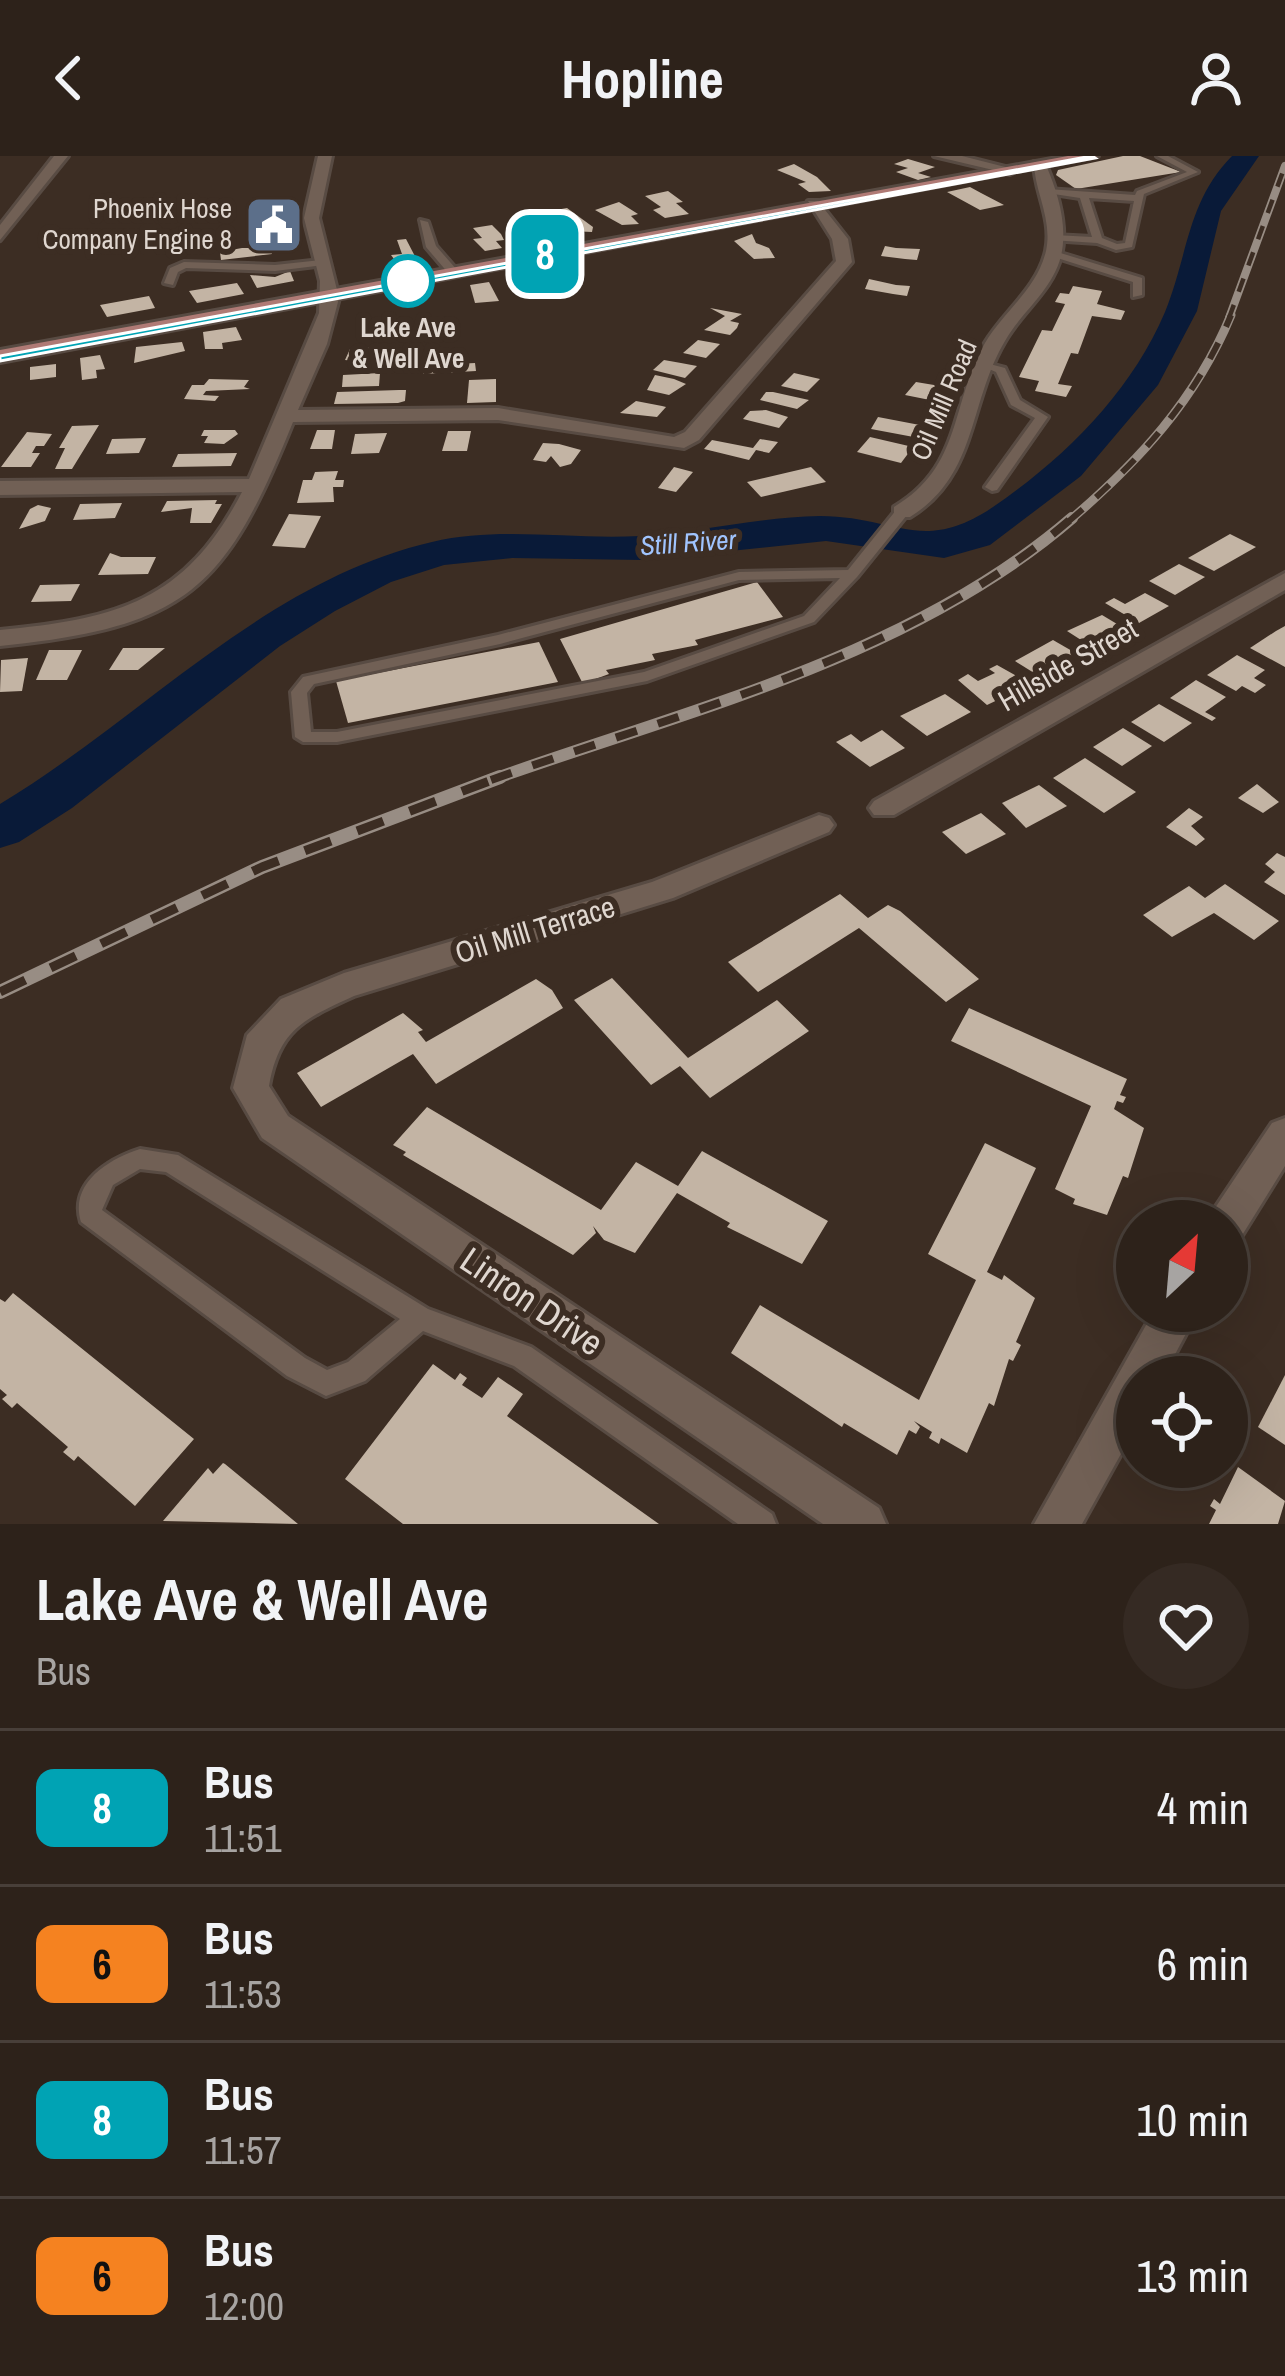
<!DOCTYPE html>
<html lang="en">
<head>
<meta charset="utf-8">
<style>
  body { margin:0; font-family:"Archivo Narrow",sans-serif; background:#352a23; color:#f1f3f6; height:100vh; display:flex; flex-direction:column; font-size:45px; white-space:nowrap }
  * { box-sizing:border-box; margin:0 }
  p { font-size:39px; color:#a7a4a2 }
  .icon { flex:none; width:66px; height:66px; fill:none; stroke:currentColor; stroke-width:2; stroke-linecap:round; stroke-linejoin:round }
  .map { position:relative; height:1368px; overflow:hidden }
  .details { display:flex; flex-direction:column; background:#2d221a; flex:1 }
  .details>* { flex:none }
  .badge { padding:0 24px; border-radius:18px; font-size:42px; line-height:78px }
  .needle { width:78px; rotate:26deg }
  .fabs { position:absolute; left:1116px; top:1044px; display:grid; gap:24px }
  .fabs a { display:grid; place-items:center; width:132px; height:132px; border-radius:50%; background:#2d221a; box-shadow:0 12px 48px #0002,0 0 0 3px #483f39; font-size:60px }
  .map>.badge { position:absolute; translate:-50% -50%; box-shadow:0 0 0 6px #fff }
  .round { display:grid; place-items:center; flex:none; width:126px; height:126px; border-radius:63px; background:#352a23 }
  .headline { display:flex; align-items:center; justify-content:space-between; height:204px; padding:0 36px }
  h1 { font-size:57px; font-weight:800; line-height:90px }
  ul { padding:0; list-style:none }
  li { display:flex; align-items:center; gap:36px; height:156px; padding:0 36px; border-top:3px solid #483f39 }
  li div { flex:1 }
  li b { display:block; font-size:45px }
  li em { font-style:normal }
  li .badge { min-width:132px; font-weight:700; text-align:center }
  header { display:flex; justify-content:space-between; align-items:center; height:156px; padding:0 36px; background:#2d221a; font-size:54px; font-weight:800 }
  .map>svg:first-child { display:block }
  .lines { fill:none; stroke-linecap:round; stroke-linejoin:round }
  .river { fill:#091a38; fill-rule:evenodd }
  .building { fill:#c3b4a4 }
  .lane-casing { stroke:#584b43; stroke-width:6 }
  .street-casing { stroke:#584b43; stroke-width:6 }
  .secondary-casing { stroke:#584b43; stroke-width:6 }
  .primary-casing { stroke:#584b43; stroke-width:6 }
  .lane { fill:#716055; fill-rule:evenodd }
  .street { fill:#716055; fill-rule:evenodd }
  .secondary { fill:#716055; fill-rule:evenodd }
  .primary { fill:#af7a75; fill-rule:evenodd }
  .rail-far3-casing { stroke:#988d84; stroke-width:8 }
  .rail-far2-casing { stroke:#988d84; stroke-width:9 }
  .rail-far1-casing { stroke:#988d84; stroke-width:12 }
  .rail-casing { stroke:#988d84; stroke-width:14 }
  .rail-far3 { stroke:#3c2d23; stroke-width:4.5; stroke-dasharray:14; stroke-linecap:butt }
  .rail-far2 { stroke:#3c2d23; stroke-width:6; stroke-dasharray:18; stroke-linecap:butt }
  .rail-far1 { stroke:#3c2d23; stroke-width:8; stroke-dasharray:22; stroke-linecap:butt }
  .rail { stroke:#3c2d23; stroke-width:9; stroke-dasharray:28; stroke-linecap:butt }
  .line { fill:#00a3b4; stroke:#fff; stroke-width:3 }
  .stop-dot { fill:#fff; stroke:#00a3b4; stroke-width:6 }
  .labels { text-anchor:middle; stroke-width:12; stroke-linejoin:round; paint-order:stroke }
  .far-poi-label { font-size:27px; fill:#dfd6cf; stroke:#3c2d23; text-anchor:end }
  .far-stop-label { font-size:27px; font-weight:bold; fill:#dfd6cf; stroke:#3c2d23 }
  .far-street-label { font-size:27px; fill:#dfd6cf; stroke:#3c2d23 }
  .far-water-label { font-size:27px; font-style:italic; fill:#a0c4fe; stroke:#3c2d23 }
  .street-label { font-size:30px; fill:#dfd6cf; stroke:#3c2d23 }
  .near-street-label { font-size:36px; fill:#dfd6cf; stroke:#3c2d23 }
</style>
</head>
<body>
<header><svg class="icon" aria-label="back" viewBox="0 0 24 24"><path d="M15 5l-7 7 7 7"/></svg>Hopline<svg class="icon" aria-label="person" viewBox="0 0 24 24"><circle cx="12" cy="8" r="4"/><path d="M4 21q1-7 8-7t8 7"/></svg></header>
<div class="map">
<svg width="1285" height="1368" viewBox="0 0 1285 1368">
  <rect width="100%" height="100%" fill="#3c2d23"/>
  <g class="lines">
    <path class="river" d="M1232,0H1259L1221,55L1197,155L1158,229L1081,320L990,389L944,402L826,385L643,404L512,402L444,409L391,426L335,455L280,490L72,652L19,686L0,692V648C143,562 264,425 432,386C501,370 570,384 640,380C700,376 759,361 820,360C895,360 922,399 993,351C1065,302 1131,236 1165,156C1188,100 1187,45 1232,0Z"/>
  </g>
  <g class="building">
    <path d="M1123,0H1140L1181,16L1076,33L1056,19L1058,14Z"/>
    <path d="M908,3L935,11L918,17L931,21L918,24L896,16L908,12L894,8Z"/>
    <path d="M794,8L817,21L831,35L809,36L798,28L806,26L777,14Z"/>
    <path d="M970,31L981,37L1004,49L980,54L947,36Z"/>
    <path d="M668,35L683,46L676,47L689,58L665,62L653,54L661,51L645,40Z"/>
    <path d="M619,46L638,58L631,60L639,68L622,69L595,54Z"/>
    <path d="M567,52L593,71L592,76L569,75L545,56Z"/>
    <path d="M492,69L501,78L504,84L496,85L502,92L485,95L473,83L482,82L473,72Z"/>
    <path d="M752,78L756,87L769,92L775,102L754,103L734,85Z"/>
    <path d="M406,83L419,108L400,111L391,99L402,98L397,84Z"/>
    <path d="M885,90L896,92L920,93L917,104L905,103L881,100Z"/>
    <path d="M242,92H271L272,98L221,104L220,96Z"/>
    <path d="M290,115L294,125L257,132L250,119L275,121Z"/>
    <path d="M869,123L896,129L910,130L907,140L893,138L865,133Z"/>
    <path d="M489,126L499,145L475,147L470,129Z"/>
    <path d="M237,127L244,138L197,147L189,135Z"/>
    <path d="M1073,130L1102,135L1097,148L1125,155L1121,164L1092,160L1078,198L1071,197L1058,228L1072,230L1066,241L1035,235L1039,225L1019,221L1042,174L1052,175L1065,148L1055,146L1060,137L1069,138Z"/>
    <path d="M149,140L155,152L107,161L100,149Z"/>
    <path d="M710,152L742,158L730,165L739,167L737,172L730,179L704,174L725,160Z"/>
    <path d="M236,171L242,184L222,187L223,193H205L203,176Z"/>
    <path d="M698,184L720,188L706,202L683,197Z"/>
    <path d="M182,186L185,195L134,207L136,191Z"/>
    <path d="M376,191L386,200L376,201L375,207L345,204L350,193Z"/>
    <path d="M429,196L436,209L475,207L476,215L423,218V209L413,210L411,198Z"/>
    <path d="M100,199L105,213L96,214L97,222L82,224L80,202Z"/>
    <path d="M664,204L681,207L697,210L685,222L653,214Z"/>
    <path d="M56,208V221L30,224V211Z"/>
    <path d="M380,217L379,230L342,231L343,219Z"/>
    <path d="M794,217L820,223L807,236L781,230Z"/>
    <path d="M655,219L674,223L686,228L669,239L647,234Z"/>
    <path d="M209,223L249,224L244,231L250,233L206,235L203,239L219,240L215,245L184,243L192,229H204Z"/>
    <path d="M496,223V246L467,247L469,224Z"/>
    <path d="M916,226L940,230L935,245L905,239Z"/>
    <path d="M399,234H406L405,245L398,247L334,248L337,236Z"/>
    <path d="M766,236H773L809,244L797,253L760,244Z"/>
    <path d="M636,245L662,250L666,251L657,261L620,257Z"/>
    <path d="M766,254L788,261L779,272L743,263L750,255Z"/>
    <path d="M878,261L925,270L919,282L871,273Z"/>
    <path d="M99,269L72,313H55L65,292H59L72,270Z"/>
    <path d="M204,274H235L238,278L224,288L204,287L208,280H201Z"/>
    <path d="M317,274H335L332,293H310Z"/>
    <path d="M448,275H471L467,295H442Z"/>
    <path d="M27,276L52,278L44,290H36L32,297H40L31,311H1Z"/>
    <path d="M387,277L379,297L351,298L355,278Z"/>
    <path d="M870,281L913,291L901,307L857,296Z"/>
    <path d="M146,282L139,297L106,298L112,283Z"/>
    <path d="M760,283L778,286L769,297L756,294L749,304L704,293L712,284L753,292Z"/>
    <path d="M543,287L559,288L581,294L571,308L560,311L551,300L546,306L533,304Z"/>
    <path d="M237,297L231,310L172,311L178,298Z"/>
    <path d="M674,311L693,316L676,336L658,332Z"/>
    <path d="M811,311L826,326L761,341L747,326Z"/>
    <path d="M338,315L335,324H344L343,331H333L334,346L297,347L303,324H312L315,316Z"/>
    <path d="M217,344L215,348H222L211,367H190L192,352L161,356L167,345Z"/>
    <path d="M122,347L115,362L73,364L80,348Z"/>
    <path d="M38,349L51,352L45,365L19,373L30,353Z"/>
    <path d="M289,358L321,360L305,392L272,390Z"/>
    <path d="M1230,378L1256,391L1214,415L1188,402Z"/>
    <path d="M110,397L121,401H156L148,418L98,419Z"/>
    <path d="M1179,408L1205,421L1175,439L1149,425Z"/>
    <path d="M757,426L783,461L695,484L698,489L652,498L655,504L606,514L609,518L590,525L582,526L560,483Z"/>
    <path d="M80,428L71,445L31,446L40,429Z"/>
    <path d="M1145,437L1169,450L1139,467L1105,447L1114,442L1125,448Z"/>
    <path d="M1102,459L1127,474L1092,491L1067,475Z"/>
    <path d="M1285,470V511L1250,492L1276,475Z"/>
    <path d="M1053,484L1079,499L1039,520L1015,505Z"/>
    <path d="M539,486L558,526L348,567L336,525Z"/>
    <path d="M123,492H165L138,514H109Z"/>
    <path d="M49,494H82L67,524H36Z"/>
    <path d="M1237,499L1265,514L1254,522L1266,529L1255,537L1242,530L1236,535L1207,519Z"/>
    <path d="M28,502L22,535L0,536L1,504Z"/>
    <path d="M997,509L1031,528L987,549L958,524L968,518L978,525L995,517L989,513Z"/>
    <path d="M1196,524L1226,541L1205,556L1216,562L1212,565L1170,542Z"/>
    <path d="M945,538L971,556L927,580L900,560Z"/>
    <path d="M1159,548L1192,567L1164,586L1131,566Z"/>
    <path d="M1123,572L1152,590L1122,610L1093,591Z"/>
    <path d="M882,574L905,592L870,611L836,586L851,578L861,586Z"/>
    <path d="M1085,602L1136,636L1104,657L1053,622Z"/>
    <path d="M1257,628L1279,646L1263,657L1238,642Z"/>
    <path d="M1039,629L1067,650L1026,672L1002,647Z"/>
    <path d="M1189,652L1203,661L1191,670L1205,683L1196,690L1166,671Z"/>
    <path d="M981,657L1006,678L966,698L942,676Z"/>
    <path d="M1277,697L1285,701V739L1264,726L1275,716L1265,708Z"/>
    <path d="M1225,728L1279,765L1254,784L1214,757L1172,781L1143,759L1189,730L1205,742Z"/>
    <path d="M840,738L868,762L888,749L900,755L979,823L946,846L859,772L758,836L728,806Z"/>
    <path d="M612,822L688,902L777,844L809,875L710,942L680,910L651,929L574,844Z"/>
    <path d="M536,823L552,834L563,852L436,928L413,898L321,951L297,917L403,857L423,874L418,876L426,886Z"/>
    <path d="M969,852L1127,923L1120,939L1126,941L1123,947L1117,945L1114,953L1144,972L1128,1022L1123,1020L1107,1059L1073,1048L1075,1043L1055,1033L1091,950L951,885Z"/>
    <path d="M427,951L601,1054L636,1006L678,1030L702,995L828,1065L802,1108L727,1071L730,1067L677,1037L635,1097L604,1084L593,1070L596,1077L573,1099L403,999L406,996L393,989Z"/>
    <path d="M985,987L1036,1012L987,1116L1002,1124L1004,1119L1035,1142L1016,1186L1021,1189L1013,1205L1009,1203L994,1250L989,1247L967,1297L941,1282L939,1288L929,1282L932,1276L914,1265L920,1271L916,1278L909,1274L897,1299L844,1267L842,1271L731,1197L760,1149L919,1244L976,1124L928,1098Z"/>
    <path d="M13,1137L194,1283L135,1350L78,1300L74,1305L63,1296L68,1291L17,1247L12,1252L2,1243L7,1239L0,1233V1143L5,1146Z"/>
    <path d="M433,1208L455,1224L460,1217L467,1222L462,1229L482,1242L498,1221L523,1238L507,1260L659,1368H403L345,1323Z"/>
    <path d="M1285,1219V1289L1258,1271Z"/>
    <path d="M223,1307L225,1308L298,1368L163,1365L208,1312L213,1318Z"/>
    <path d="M1238,1311L1285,1345L1278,1368H1209L1216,1354L1210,1350L1214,1343L1220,1348Z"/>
  </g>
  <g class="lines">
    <defs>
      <g id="lane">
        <path d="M1157,0H1168L1198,16L1144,38L1132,91L1116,94L1097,87L1051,84V80L1054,79L1092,81L1080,42L1047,37V33L1135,39L1137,35L1187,16ZM1089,42L1134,45L1125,87L1117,88L1102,82Z"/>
        <path d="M420,64L428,66L436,90L457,114V118H449L426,91Z"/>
        <path d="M1054,95L1142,122V139L1133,141V126L1051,100L1049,98Z"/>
        <path d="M321,104L324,105V109L275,115L186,112L178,116L173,129L164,127L170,112L184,106L275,109Z"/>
        <path d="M982,206L1005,212L1020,244L1048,261L997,334L992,335L985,331L1035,262L1011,249L996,216L982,210Z"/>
        <path d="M902,352L907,353V359L857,421L814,466L647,525L337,586H303L295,581L291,536L303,521L498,479L739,416L848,414L897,353ZM840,422L804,460L644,516L337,576H311L307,537L314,528L500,488L739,424Z"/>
        <path d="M140,993L178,999L428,1153L531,1191L772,1358L776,1368H738L514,1210L423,1175L365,1225L326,1240L287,1220L81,1066C69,1027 109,1003 140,993ZM140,1013L166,1016L400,1163L348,1206L327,1214L305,1202L102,1054L113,1029Z"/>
      </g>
      <g id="street">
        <path d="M54,0H68L0,84V69Z"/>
        <path d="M318,0H332L319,62L339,142L327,188L298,254L498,252L674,281L685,276L836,105L832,83L808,45H818L848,83L852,106L699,284L684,292L498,264L293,266C225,434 187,471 0,490V474C116,463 185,446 242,336L0,339V325L249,323L319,157L320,125L304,62Z"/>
        <path d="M934,0H962L1017,14L1010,18Z"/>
        <path d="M1034,6L1046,9C1058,37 1068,70 1061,100C1052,135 1022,155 1005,185C968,247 978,319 910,361H894V351C963,310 950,248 985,187C1004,155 1037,133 1046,95C1053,63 1034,35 1034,6Z"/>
        <path d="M1285,417V434L894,659H874L869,652L874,645Z"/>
        <path d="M819,659L829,662L834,669L829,676L673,742L354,840C304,863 279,873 269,930L288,960L879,1352L886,1368H823L262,982L233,932L247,879L281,843L344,817L652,726Z"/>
      </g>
      <g id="secondary">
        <path d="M1285,962V1010L1241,1081L1227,1086V1065H1209L1213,1055L1272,967Z"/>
        <path d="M1154,1155H1198L1163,1221H1137V1269L1082,1368H1034Z"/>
      </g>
      <path id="primary" d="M1068,0H1098L0,206V194Z"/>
    </defs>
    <use href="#lane" class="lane-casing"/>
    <use href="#street" class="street-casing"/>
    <use href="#secondary" class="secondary-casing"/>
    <use href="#primary" class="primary-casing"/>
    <use href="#lane" class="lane"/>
    <use href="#street" class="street"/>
    <use href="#secondary" class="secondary"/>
    <use href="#primary" class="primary"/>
    <defs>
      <path id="rail-far3" d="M1229,162L1285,10"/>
      <path id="rail-far2" d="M1069,365C1138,306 1196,244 1231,159"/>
      <path id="rail-far1" d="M491,624C687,554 911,501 1072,362"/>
      <path id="rail" d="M0,836L262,711L500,621"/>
    </defs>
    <use href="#rail-far3" class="rail-far3-casing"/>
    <use href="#rail-far2" class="rail-far2-casing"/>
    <use href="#rail-far1" class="rail-far1-casing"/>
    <use href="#rail" class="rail-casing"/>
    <use href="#rail-far3" class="rail-far3"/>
    <use href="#rail-far2" class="rail-far2"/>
    <use href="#rail-far1" class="rail-far1"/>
    <use href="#rail" class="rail"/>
  </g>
  <path class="line" d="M1092,0L1095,2L0,205V200Z"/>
  <defs>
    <symbol id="civic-square" viewBox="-11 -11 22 22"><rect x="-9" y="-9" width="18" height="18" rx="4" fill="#5c6f8a" stroke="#3c2d23"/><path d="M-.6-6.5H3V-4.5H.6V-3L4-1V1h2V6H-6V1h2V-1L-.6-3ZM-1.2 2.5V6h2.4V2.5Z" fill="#fff"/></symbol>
  </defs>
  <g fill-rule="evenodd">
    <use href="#civic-square" x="241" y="36" width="66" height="66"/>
  </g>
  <circle class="stop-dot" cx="408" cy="125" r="24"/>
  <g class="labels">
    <g class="far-poi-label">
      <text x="232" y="62">Phoenix Hose<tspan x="232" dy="31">Company Engine 8</tspan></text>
    </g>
    <g class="far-stop-label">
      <text x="408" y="181">Lake Ave<tspan x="408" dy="31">&amp; Well Ave</tspan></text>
    </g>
    <g class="far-street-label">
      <text transform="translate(944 244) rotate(-67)" y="9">Oil Mill Road</text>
    </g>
    <g class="far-water-label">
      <text transform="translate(688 387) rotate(-4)" y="9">Still River</text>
    </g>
    <g class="street-label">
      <text transform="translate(1068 509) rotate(-30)" y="10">Hillside Street</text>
      <text transform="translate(535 774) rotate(-17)" y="10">Oil Mill Terrace</text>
    </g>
    <g class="near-street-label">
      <text transform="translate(532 1145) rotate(34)" y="13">Linron Drive</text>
    </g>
  </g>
</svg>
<div class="fabs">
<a><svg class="needle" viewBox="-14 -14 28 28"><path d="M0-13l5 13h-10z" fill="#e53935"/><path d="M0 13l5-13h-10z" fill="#a7a4a2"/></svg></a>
<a><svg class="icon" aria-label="locate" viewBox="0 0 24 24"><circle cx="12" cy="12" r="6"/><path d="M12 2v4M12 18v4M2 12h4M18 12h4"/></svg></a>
</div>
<b class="badge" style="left:545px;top:98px;background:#00a3b4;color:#fff">8</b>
</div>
<section class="details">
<div class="headline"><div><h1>Lake Ave &amp; Well Ave</h1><p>Bus</p></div><a class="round"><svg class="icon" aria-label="heart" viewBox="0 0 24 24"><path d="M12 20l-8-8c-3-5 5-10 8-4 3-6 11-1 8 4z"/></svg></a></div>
<ul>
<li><span class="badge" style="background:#00a3b4;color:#fff">8</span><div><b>Bus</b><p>11:51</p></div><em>4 min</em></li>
<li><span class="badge" style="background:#f58220;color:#111">6</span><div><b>Bus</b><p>11:53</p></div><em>6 min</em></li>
<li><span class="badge" style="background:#00a3b4;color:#fff">8</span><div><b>Bus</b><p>11:57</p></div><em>10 min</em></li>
<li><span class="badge" style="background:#f58220;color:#111">6</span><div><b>Bus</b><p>12:00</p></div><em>13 min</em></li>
</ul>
</section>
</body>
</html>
